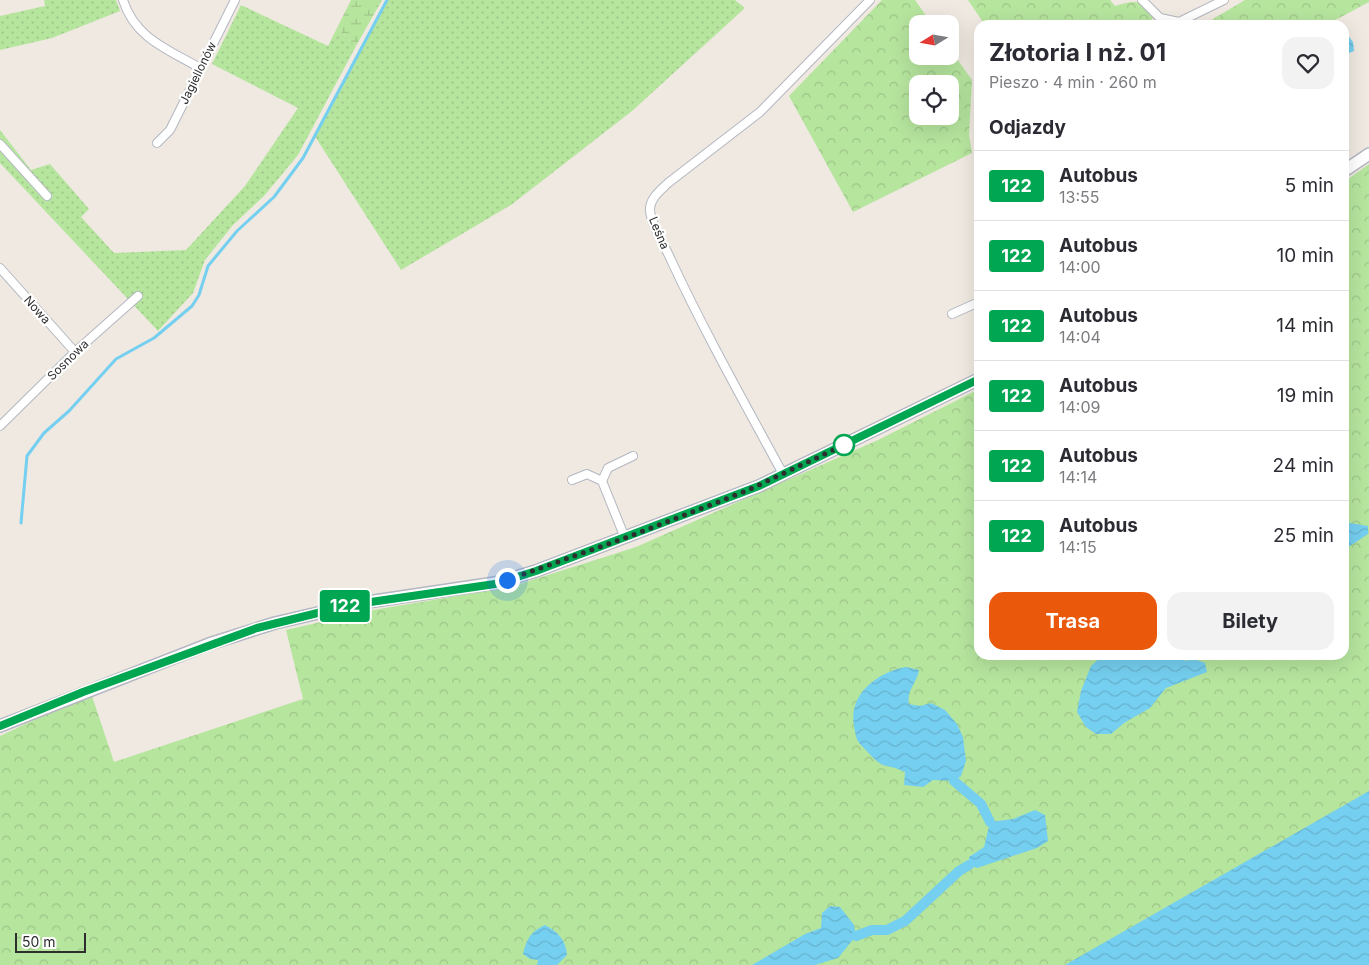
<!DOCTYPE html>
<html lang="pl">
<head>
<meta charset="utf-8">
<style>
  body { margin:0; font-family:Inter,sans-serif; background:#f2f2f3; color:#2b2b33; height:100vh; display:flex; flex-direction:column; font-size:19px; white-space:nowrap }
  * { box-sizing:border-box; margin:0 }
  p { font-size:16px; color:#7c7c81 }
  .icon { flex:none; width:28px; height:28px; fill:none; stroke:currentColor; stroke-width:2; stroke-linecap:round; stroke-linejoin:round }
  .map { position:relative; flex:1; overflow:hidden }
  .side { position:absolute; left:974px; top:20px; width:375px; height:640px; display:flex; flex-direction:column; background:#fff; border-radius:15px; box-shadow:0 5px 20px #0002 }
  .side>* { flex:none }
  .badge { padding:0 10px; border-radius:4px; font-size:18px; line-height:32px }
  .needle { width:32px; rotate:259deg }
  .buttons { position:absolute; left:909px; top:15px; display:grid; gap:10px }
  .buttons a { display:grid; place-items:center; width:50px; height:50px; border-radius:10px; background:#fff; box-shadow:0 5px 20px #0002; font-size:25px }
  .scale { position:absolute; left:15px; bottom:12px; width:71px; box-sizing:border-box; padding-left:5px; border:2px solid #2e2e2e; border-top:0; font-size:14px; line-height:18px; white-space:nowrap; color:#2e2e2e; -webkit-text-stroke:4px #fff; paint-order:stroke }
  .you { position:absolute; width:25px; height:25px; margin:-12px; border:4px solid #fff; border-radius:50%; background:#1a73e8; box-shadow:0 0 0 8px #1a73e833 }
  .map>.badge { position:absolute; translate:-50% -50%; box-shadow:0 0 0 2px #fff }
  h2 { padding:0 15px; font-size:19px; line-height:45px }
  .round { display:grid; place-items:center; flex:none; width:52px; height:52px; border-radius:15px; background:#f2f2f3 }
  .overview { display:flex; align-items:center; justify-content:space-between; height:85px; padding:0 15px }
  h1 { font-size:24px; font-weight:700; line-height:38px }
  .cta { display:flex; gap:10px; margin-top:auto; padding:10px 15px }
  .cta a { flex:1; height:58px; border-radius:15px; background:#ea580c; color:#fff; font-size:20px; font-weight:700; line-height:58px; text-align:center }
  .cta a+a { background:#f2f2f3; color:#2b2b33 }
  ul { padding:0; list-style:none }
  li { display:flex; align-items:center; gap:15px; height:70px; padding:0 15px; border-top:1px solid #e1e1e2 }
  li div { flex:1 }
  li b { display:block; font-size:19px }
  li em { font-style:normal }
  li .badge { min-width:55px; font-weight:700; text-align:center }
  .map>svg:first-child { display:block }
  .grass { fill:url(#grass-dots) }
  .forest { fill:url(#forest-crowns); fill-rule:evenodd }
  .wetland { fill:url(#wetland-marsh) }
  .water { fill:url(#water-waves) }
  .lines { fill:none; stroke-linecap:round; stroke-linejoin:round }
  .stream { stroke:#75cff0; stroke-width:3 }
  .canal { stroke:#75cff0; stroke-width:10 }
  .street-casing { stroke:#b4b7c1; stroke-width:10 }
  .secondary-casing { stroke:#b4b7c1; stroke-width:14 }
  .street { stroke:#fff; stroke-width:8 }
  .secondary { stroke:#fff; stroke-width:11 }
  .line-casing { stroke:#fff; stroke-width:11 }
  .line { stroke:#00a651; stroke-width:8 }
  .walk { stroke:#2e2e2e; stroke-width:5; stroke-dasharray:0 9 }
  .stop-dot { fill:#fff; stroke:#00a651; stroke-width:2.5 }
  .labels { text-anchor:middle; stroke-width:4.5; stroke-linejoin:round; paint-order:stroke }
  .street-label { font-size:12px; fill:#2e2e2e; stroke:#fff }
</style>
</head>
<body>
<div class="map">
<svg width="1369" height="965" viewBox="0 0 1369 965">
  <defs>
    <pattern id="grass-dots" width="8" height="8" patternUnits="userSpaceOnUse" patternTransform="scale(1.25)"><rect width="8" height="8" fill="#b6e59e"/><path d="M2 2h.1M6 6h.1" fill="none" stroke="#9dc588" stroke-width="1.8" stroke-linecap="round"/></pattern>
    <pattern id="forest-crowns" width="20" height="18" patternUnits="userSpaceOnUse" patternTransform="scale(1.25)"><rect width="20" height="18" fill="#b6e59e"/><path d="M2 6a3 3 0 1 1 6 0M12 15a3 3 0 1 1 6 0" fill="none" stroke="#9dc588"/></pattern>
    <pattern id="wetland-marsh" width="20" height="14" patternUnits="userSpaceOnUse" patternTransform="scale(1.25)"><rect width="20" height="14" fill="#b6e59e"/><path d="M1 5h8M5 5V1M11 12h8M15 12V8" fill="none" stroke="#9dc588"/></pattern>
    <pattern id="water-waves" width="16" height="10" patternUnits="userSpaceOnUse" patternTransform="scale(1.25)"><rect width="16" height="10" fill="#75cff0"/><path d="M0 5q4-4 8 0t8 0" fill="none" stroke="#66b2ce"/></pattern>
  </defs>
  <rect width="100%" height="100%" fill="#efe9e1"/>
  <g class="grass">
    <path d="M44,0H116L120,11L52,38L0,50V16L45,6Z"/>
    <path d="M387,0H735L745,8L632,111L511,205L401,270L314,135Z"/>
    <path d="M241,5L328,46L337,28L356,46L298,155L264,196L233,225L205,260L193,293L158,331L0,163V130L31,170L50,164L89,209L81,217L114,253L186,250L245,186L298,108L212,64Z"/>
  </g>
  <g class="forest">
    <path d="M882,0H915L932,24H918V56H950V49L972,80L969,135L972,153L853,212L789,96ZM918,84H950V116H918Z"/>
    <path d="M968,0H1110L1115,6C1135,0 1141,0 1158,11L1148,25H985Z"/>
    <path d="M1245,0H1369V2L1326,25H1203Z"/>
    <path d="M1369,164V965H0V736L91,693L114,762L303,699L286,630L373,610L510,587L636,547L878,440L979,389V655H1344V182Z"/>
  </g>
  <path class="wetland" d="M351,0H382L356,46L337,28Z"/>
  <g class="water">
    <path d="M1344,30L1353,42L1354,51L1344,55Z"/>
    <path d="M1344,522L1368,526V534L1344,550Z"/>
    <path d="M1103,655H1186L1185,661L1194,659L1205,663L1207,672L1166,688L1150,708L1124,723L1111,734H1096L1086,727L1077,712L1081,691L1091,666Z"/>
    <path d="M906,667L919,670C917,683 906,691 909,704L920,706L931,703L945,710L957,724L963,737L966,761L961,776L954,781L933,780L923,787L904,785L905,772C897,768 891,767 883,765C877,763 865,749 860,744C856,740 855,732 854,726C848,694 878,672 906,667Z"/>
    <path d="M1369,791V965H1065Z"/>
    <path d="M1035,810L1045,815L1048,841L1037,848L977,868L969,865V857L984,847L990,822L1013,819Z"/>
    <path d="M830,906L840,907L854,925L856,936L838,958L815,965H752L805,934L821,928L822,913Z"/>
    <path d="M545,925C558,932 566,940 567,955L557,965H537L538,960L530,959L523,954C527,939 530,932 545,925Z"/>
  </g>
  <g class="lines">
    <path class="stream" d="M21,523L27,456L44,433L69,411L116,359L154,338L192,306L199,295L208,266L237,231L274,197L303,158L387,0"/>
    <g class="canal">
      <path d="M954,781L981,804L990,822"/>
      <path d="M856,936L872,930H887L905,921L959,871L969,865"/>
    </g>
    <defs>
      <g id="street">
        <path d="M123,0C135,38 167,49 200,68"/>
        <path d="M1142,0L1160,18L1179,22L1224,0"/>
        <path d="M157,143L170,130L235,0"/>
        <path d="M0,144L47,196"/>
        <path d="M0,268L75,352"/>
        <path d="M952,314L979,302"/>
        <path d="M0,426L75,352L138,296"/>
        <path d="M783,474C745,404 705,333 671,260C665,246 652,227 650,211C649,199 660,191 668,183L760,112L870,0"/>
        <path d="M572,480L587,474L602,481L625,538"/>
        <path d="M602,481L608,468L633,456"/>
      </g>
      <g id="secondary">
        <path d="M1344,171L1369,154"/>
        <path d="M0,726L209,644L275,623L361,603L495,583L536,571L759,486L979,379"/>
      </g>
    </defs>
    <use href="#street" class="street-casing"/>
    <use href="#secondary" class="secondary-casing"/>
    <use href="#street" class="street"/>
    <use href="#secondary" class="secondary"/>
  </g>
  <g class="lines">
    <defs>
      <path id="line" d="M0,726L83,692L257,628L350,605L495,584L536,571L759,486L979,379"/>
    </defs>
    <use href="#line" class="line-casing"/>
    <use href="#line" class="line"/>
    <path class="walk" d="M507,580L625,538L746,491L844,445"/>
  </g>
  <circle class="stop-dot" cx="844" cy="445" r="10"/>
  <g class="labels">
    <g class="street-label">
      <text transform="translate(198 73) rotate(-64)" y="4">Jagiellonów</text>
      <text transform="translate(659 233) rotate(67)" y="4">Leśna</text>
      <text transform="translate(37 310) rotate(48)" y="4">Nowa</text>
      <text transform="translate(68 360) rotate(-44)" y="4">Sosnowa</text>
    </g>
  </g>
</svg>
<div class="buttons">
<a><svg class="needle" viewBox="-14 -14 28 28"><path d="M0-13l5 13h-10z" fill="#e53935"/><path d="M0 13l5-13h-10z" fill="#7c7c81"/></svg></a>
<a><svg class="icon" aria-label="locate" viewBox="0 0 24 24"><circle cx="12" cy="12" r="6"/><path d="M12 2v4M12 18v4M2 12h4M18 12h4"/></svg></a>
</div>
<div class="scale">50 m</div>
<div class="you" style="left:507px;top:580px"></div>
<b class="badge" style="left:345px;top:606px;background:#00a651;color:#fff">122</b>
<section class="side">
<div class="overview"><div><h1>Złotoria I nż. 01</h1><p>Pieszo · 4 min · 260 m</p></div><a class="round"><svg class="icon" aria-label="heart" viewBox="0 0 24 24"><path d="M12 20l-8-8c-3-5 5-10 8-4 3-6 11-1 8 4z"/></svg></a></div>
<h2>Odjazdy</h2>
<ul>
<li><span class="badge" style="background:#00a651;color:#fff">122</span><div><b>Autobus</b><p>13:55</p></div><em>5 min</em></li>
<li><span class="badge" style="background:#00a651;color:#fff">122</span><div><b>Autobus</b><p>14:00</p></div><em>10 min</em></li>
<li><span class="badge" style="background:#00a651;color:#fff">122</span><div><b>Autobus</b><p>14:04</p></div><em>14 min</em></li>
<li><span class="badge" style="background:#00a651;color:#fff">122</span><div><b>Autobus</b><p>14:09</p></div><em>19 min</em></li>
<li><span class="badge" style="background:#00a651;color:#fff">122</span><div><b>Autobus</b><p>14:14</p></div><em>24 min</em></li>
<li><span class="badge" style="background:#00a651;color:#fff">122</span><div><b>Autobus</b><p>14:15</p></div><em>25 min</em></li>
</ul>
<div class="cta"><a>Trasa</a><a>Bilety</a></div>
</section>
</div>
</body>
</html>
